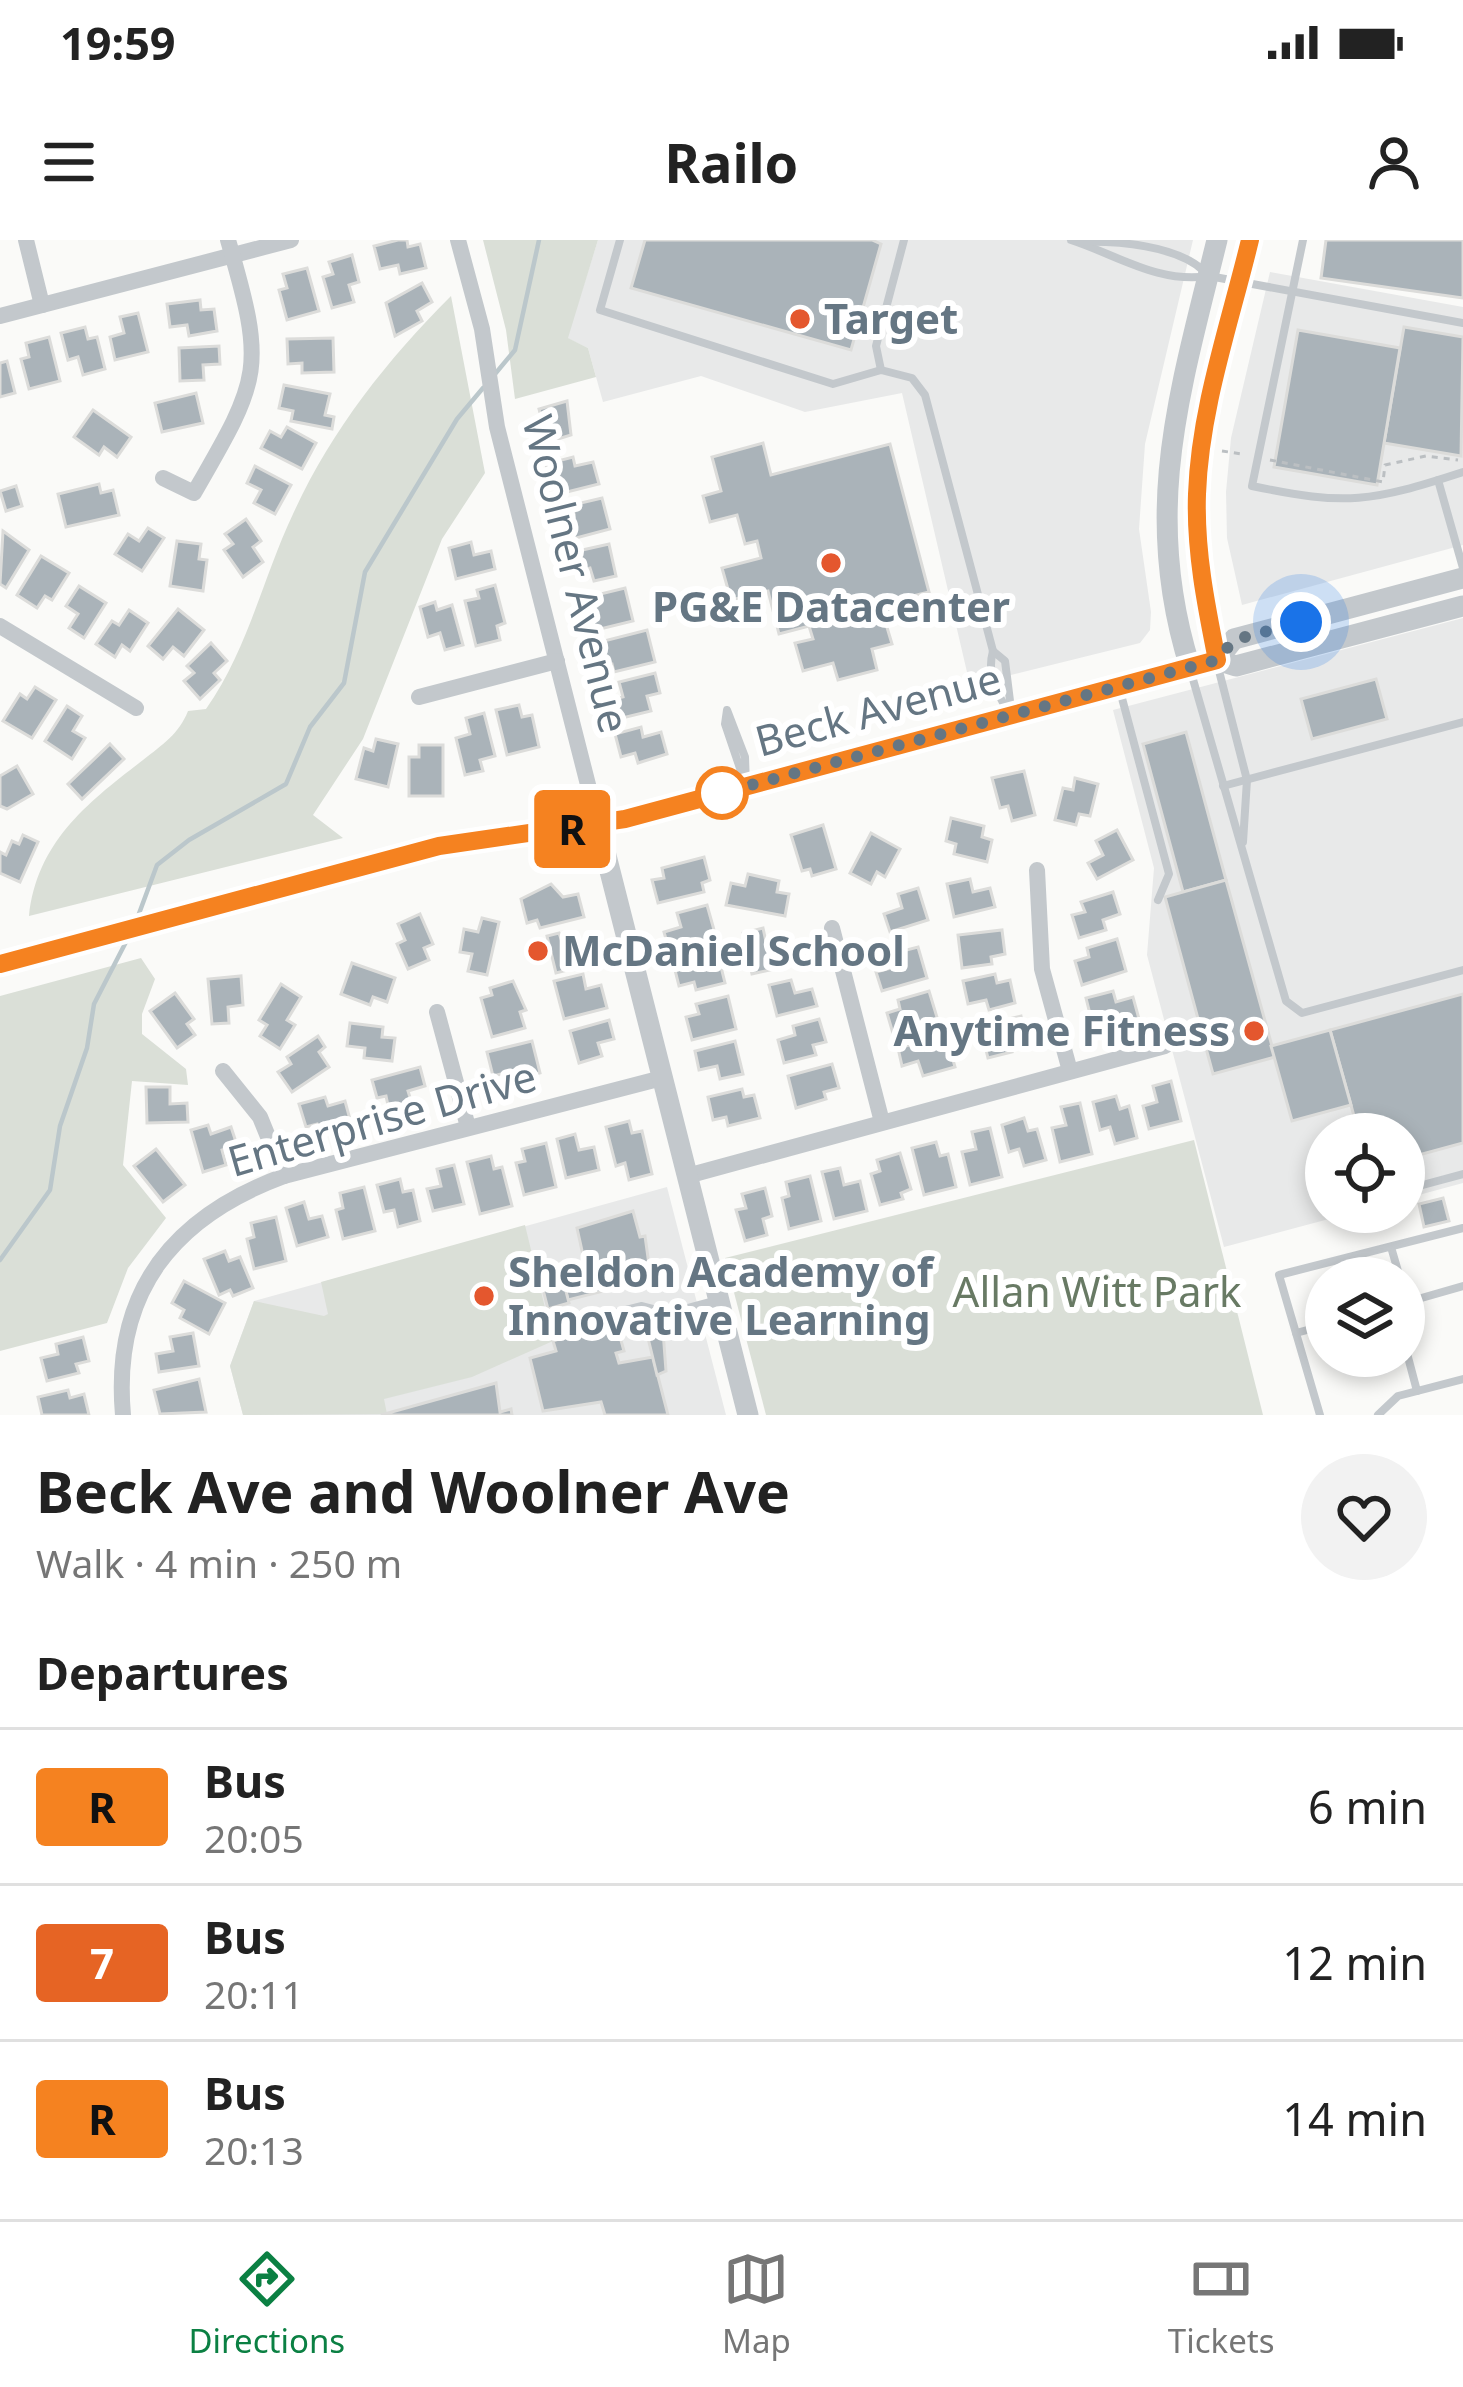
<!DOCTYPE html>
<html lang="en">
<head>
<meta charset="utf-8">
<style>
  body { margin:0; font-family:"Noto Sans",sans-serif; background:#f2f2f2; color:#222; height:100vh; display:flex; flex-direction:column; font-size:45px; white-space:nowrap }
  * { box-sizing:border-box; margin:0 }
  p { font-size:39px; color:#767676 }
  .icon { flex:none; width:66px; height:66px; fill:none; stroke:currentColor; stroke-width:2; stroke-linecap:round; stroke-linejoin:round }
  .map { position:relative; height:1175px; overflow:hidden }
  .side { display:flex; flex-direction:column; background:#fff; flex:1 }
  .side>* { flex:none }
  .badge { padding:0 24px; border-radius:9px; font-size:42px; line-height:78px }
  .controls { position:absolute; left:1305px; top:873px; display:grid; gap:24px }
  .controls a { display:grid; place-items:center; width:120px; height:120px; border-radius:50%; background:#fff; box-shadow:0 6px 18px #0003; font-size:60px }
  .you { position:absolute; width:60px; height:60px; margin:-30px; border:9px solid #fff; border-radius:50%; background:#1a73e8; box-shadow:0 0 0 18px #1a73e833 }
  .map>.badge { position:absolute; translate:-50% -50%; box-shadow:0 0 0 6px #fff }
  h2 { padding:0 36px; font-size:45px; line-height:108px }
  .round { display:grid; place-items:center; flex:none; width:126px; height:126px; border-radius:63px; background:#f2f2f2 }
  .summary { display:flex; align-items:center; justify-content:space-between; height:204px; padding:0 36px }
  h1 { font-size:57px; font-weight:700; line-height:90px }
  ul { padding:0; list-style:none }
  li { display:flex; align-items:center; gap:36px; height:156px; padding:0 36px; border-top:3px solid #e0e0e0 }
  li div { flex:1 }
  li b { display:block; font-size:45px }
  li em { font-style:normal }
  li .badge { min-width:132px; font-weight:700; text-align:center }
  .status { display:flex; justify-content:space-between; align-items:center; height:84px; padding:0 60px; background:#fff; direction:ltr }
  .status svg { height:33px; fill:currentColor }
  header { display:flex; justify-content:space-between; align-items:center; height:156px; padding:0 36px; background:#fff; font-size:54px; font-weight:700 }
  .dock { display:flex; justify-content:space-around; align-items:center; height:168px; border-top:3px solid #e0e0e0; background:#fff; font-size:33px; color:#767676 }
  .dock a { display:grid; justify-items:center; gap:6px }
  .dock .on { color:#0b8043 }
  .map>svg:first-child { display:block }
  .built { fill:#e8e9e9 }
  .green { fill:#dadfd7 }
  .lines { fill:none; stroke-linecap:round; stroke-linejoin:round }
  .stream { stroke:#bbc7cb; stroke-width:4.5 }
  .building { fill:#aab3b9; stroke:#dcdcda; stroke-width:3 }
  .path { stroke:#bbbfc2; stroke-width:3; stroke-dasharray:6 6; stroke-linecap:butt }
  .service { stroke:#c3c8cc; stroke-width:8 }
  .minor { stroke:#c3c8cc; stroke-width:16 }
  .tertiary { stroke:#c3c8cc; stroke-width:21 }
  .line-casing { stroke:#fff; stroke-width:27 }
  .line { stroke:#f58220; stroke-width:18 }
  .walk { stroke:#657683; stroke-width:12; stroke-dasharray:0 21.6 }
  .poi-dot { fill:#e4572e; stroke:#fff; stroke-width:4.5 }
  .stop-dot { fill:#fff; stroke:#f58220; stroke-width:6 }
  .labels { text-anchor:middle; stroke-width:12; stroke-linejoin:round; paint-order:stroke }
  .poi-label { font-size:42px; font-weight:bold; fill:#657683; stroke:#fff; text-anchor:start }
  .street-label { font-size:42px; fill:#657683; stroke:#fff }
  .park-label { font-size:42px; fill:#687a64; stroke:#fff }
</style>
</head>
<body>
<div class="status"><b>19:59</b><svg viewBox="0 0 49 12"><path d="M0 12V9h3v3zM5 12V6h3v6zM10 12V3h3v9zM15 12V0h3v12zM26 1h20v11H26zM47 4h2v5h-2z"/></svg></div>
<header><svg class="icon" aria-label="menu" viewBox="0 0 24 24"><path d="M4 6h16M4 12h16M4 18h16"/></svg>Railo<svg class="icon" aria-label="person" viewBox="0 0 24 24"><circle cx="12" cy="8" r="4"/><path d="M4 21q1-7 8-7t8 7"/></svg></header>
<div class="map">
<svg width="1463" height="1175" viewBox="0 0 1463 1175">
  <rect width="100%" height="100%" fill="#fafaf8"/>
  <g class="built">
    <path d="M598,0H1193L1145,204L1139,289L1151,372L1150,390L1140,403L970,445L902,153L805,172L701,136L603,162L588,108L567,98Z"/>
    <path d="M1270,32L1463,67V305L1242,365L1227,298L1226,252L1231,198Z"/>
    <path d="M1463,378V943L1404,959V894H1326V972H1355L1224,1007L1147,715L1154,628L1113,470Z"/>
    <path d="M667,947L726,1175H243L230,1126L254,1061Z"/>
  </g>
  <g class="green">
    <path d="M483,0H598L568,98L588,108L596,137L515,159L506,90Z"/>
    <path d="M451,56L485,233L442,299L363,499L313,575L343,598L29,676C37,602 87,563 143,520C162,505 179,494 188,471L206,469C248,409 262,340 293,274C331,191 386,121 451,56Z"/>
    <path d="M141,718L155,739L142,774V794L186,829L188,845L132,841L123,925L166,978L128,1028L107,1083L0,1111V756Z"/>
    <path d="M1194,900L1263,1175H766L725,1018Z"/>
    <path d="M525,985L553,1101L472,1137L384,1159L387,1174L243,1175L230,1126L254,1061L324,1076L328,1074L321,1042Z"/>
  </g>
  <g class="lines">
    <g class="stream">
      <path d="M495,134L515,110L539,0"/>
      <path d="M137,679L157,625L189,600L286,544L310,487L344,443L365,332L457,179L483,148"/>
      <path d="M0,1020L50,950L60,886L87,808L94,764L127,700"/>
    </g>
  </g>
  <g class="building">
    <path d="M398,0H407L408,7L420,4L426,28L400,34L398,25L380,29L374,6Z"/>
    <path d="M645,0H872L881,4L851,110L631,48Z"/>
    <path d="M1326,0H1463V58L1321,38Z"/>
    <path d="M352,15L359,42L349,45L354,62L332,68L323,37L333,34L329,22Z"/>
    <path d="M307,28L319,71L287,80L279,50L287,48L283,34Z"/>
    <path d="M422,43L432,62L417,71L422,81L395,96L386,63Z"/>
    <path d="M200,60L201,70L214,69L217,91L189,96L187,85L170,87L167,64Z"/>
    <path d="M138,73L148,112L115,120L110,97L124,93L120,77Z"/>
    <path d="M85,87L88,99L97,97L105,129L83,135L78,117L68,120L61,93Z"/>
    <path d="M1404,87L1463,97L1461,216L1384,203Z"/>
    <path d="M1298,90L1400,108L1377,245L1274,227Z"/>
    <path d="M49,97L60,141L29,149L21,119L29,117L26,103Z"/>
    <path d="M333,98L334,132L302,133V123L288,124L287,99Z"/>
    <path d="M219,106L220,124L203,125L204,140L180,141L179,108Z"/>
    <path d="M7,121L15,153L0,157V123Z"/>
    <path d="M284,145L330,154L325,175L334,177L332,189L291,181L293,171L279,168Z"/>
    <path d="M196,153L203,183L162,192L155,163Z"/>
    <path d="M567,161L571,195L548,202L539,169Z"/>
    <path d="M93,170L131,197L117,217L104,207L99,215L74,197Z"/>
    <path d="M287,187L316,203L302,229L261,208L270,191L281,197Z"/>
    <path d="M763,203L771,235L890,204L929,352L900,359L905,379L886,384L892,404L872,409L877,430L838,440L833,423L803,431L795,403L813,399L809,386L779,394L768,351L731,360L722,328L761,318L757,301L745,304L737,275L710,282L703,256L721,251L712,217Z"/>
    <path d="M573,217L575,226L593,222L599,244L567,252L564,243L552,246L546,224Z"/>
    <path d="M255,226L291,245L275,274L254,263L261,250L247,243Z"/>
    <path d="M99,244L101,253L113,250L119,275L66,287L58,254Z"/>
    <path d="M16,246L22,266L6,271L0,251Z"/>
    <path d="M602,258L610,289L565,301L560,277L574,274L572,265Z"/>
    <path d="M246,279L261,301L253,307L263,322L243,337L224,310L233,304L225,294Z"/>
    <path d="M148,288L164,298L142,331L115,314L128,294L139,301Z"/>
    <path d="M3,291L29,310L6,348L0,344Z"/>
    <path d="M177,301L201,304L199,319L207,320L203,351L170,346Z"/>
    <path d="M471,302L474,315L491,311L495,329L456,339L449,308Z"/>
    <path d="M609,304L616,336L594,341L590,328L573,332L569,313Z"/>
    <path d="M41,316L69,333L52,360L45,356L37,368L17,355Z"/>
    <path d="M495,345L505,383L497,386L500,400L476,406L465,361L479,358L477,350Z"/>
    <path d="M79,346L106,363L84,398L69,388L78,374L66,366Z"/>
    <path d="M625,348L633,381L588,392L583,369L594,366L592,356Z"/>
    <path d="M435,362L437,370L452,365L463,405L445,410L440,393L428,397L420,367Z"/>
    <path d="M178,369L204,390L184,416L173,407L163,419L148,406Z"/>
    <path d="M129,370L148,383L130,411L122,405L115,417L96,404L112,381L119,385Z"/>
    <path d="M647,390L655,422L614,432L612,424L598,428L592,404Z"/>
    <path d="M211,403L227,421L214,433L220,440L200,459L184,441L194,433L187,426Z"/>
    <path d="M655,433L660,453L647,456L651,471L610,481L605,461L623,457L619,442Z"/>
    <path d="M1376,439L1387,479L1312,499L1301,459Z"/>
    <path d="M35,447L56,460L32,498L3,481L20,454L27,459Z"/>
    <path d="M519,465L522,477L532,475L539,507L507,515L496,470Z"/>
    <path d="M67,466L82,476L73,491L85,498L72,519L45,501Z"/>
    <path d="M484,473L495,516L480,520L483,531L465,535L456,498L470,494L466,478Z"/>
    <path d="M641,487L643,497L661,492L667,514L638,523L635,513L621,517L615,494Z"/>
    <path d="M1186,492L1226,640L1183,652L1143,504Z"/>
    <path d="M376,499L398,504L388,547L356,539L364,508L373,511Z"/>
    <path d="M110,504L124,519L82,559L68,544Z"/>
    <path d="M419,505H443V556H409V517H419Z"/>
    <path d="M17,526L33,554L7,569L0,566V536Z"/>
    <path d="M1024,531L1035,575L1012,581L1008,566L1000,568L992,538Z"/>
    <path d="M1075,538L1098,544L1090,576L1079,574L1076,585L1055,580L1063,548L1073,550Z"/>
    <path d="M951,578L984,586L982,597L992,600L987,622L954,614L956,604L946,601Z"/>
    <path d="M823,585L836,629L812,636L810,629L802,631L791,595Z"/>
    <path d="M1117,590L1133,620L1097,639L1088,623L1103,615L1096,601Z"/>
    <path d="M871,593L900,609L885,637L877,632L871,644L850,633Z"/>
    <path d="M23,595L38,602L20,642L0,633V612L6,615L12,601L19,604Z"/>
    <path d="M704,617L710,640L702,643L704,652L658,663L652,640L664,638L662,628Z"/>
    <path d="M748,634L779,641L777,652L789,654L785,676L726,665L731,643L745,646Z"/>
    <path d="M970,639L973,652L990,648L995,667L954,677L947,644Z"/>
    <path d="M1226,640L1275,817L1213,834L1165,657Z"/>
    <path d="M551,644L563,657L578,654L584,677L540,688L537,680L527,683L521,659Z"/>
    <path d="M918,648L928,680L890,692L884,674L902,668L898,654Z"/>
    <path d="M1113,652L1120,674L1103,680L1106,690L1079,698L1072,675L1085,672L1081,662Z"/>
    <path d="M707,665L716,697L669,710L664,692L681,687L677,673Z"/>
    <path d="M420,674L433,704L424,708L429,720L408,729L397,704L405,700L398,684Z"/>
    <path d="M482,678L499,682L487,735L468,731L472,714L460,712L464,689L478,692Z"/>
    <path d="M763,688L768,711L788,707L792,725L752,734L743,693Z"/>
    <path d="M1002,690L1005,714L991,717L992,724L962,728L958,695Z"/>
    <path d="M559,693L561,699L571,696L574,709L591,704L596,723L556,733L547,696Z"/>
    <path d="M1117,699L1126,731L1082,745L1075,721L1089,717L1087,708Z"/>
    <path d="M918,707L927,738L882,751L876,732L891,728L887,715Z"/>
    <path d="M717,711L725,743L696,750L694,742L679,746L673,722Z"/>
    <path d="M352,723L395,738L387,762L373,757L370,765L341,754Z"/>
    <path d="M583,734L586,749L601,745L607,768L564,779L554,741Z"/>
    <path d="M995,734L997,743L1010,740L1015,763L989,770L986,760L968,764L963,741Z"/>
    <path d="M241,736L243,765L228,767L229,783L212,784L208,739Z"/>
    <path d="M791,740L795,753L812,749L817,766L777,776L769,745Z"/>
    <path d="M513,741L526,770L520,772L525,788L492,797L481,758L492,755L490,748Z"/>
    <path d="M281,744L301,757L287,780L295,785L280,809L260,796L267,785L259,780Z"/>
    <path d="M929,751L939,784L894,797L887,773L900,769L898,760Z"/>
    <path d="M1113,751L1116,762L1133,757L1139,779L1107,788L1104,778L1092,782L1086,758Z"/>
    <path d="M175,753L194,779L187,784L195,795L177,808L150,771Z"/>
    <path d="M1463,754V903L1404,919V894H1359L1330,790Z"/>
    <path d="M728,756L736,789L692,800L686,777L699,774L696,764Z"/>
    <path d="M1021,776L1025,794L1008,798L1012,812L988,818L980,786Z"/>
    <path d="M819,779L826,802L813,805L816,815L784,823L778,800L795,795L793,786Z"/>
    <path d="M609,780L614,799L598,803L602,816L579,823L570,791Z"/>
    <path d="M350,783L383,787L382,797L395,798L392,821L364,818L365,808L347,806Z"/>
    <path d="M1330,790L1351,865L1292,881L1271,806Z"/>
    <path d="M946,795L955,827L923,836L918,821L902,826L898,808Z"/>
    <path d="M318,796L325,807L319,812L329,827L292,852L278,832L291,824L287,817Z"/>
    <path d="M532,801L540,833L511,840L509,832L493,836L487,812Z"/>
    <path d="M735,801L743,834L720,839L717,826L699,830L695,811Z"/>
    <path d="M832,824L839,848L824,852L826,859L796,868L788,836Z"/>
    <path d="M420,827L425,846L408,851L412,864L389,870L386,856L377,858L372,840Z"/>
    <path d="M1171,841L1181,881L1149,889L1143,866L1157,862L1153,846Z"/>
    <path d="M146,847H170V864L187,863L188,882L147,883Z"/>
    <path d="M742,849L744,857L754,855L760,878L728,886L726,877L713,880L708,857Z"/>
    <path d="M1116,856L1120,869L1129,866L1137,898L1115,904L1110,887L1100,890L1093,862Z"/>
    <path d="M325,857L328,866L345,861L351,883L319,892L317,884L306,887L299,864Z"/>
    <path d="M1080,863L1092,914L1060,922L1052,888L1066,885L1061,867Z"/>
    <path d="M1024,878L1028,891L1037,889L1046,920L1024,926L1019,909L1009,912L1002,885Z"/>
    <path d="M629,881L632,893L642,891L652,934L629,940L625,923L616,926L606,887Z"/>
    <path d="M208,885L211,894L231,887L237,905L222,910L226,925L203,932L191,890Z"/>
    <path d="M990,888L1002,937L970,945L962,912L976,909L972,892Z"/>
    <path d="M575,894L579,910L594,907L599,930L566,938L557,899Z"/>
    <path d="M936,902L940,916L948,914L956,947L924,955L912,908Z"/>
    <path d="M546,903L556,947L524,955L516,923L525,921L522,909Z"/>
    <path d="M156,909L185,945L163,962L134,926Z"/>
    <path d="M900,913L911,949L901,953L903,959L880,965L871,934L880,931L877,920Z"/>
    <path d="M491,916L494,929L502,927L512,966L480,974L467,922Z"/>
    <path d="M454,925L464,964L433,971L427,949L441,946L437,929Z"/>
    <path d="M840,928L844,945L860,941L867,971L834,979L822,932Z"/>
    <path d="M810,936L821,981L789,989L782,958L789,956L786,942Z"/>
    <path d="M400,939L403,952L413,950L420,981L398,987L394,970L384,972L377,945Z"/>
    <path d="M364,947L375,991L343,999L336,970L343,968L340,953Z"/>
    <path d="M765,948L772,976L763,979L767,995L745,1001L736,970L746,968L742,954Z"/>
    <path d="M1443,958L1449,981L1424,987L1419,964Z"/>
    <path d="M304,962L309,979L322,976L328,997L297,1006L286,968Z"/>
    <path d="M633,971L640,997L645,996L651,1039L568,1060L562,1035L586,1029L577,988Z"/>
    <path d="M276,977L286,1021L254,1029L247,999L254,997L251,983Z"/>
    <path d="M225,1011L229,1021L240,1017L253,1048L233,1056L230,1050L219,1055L204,1019Z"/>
    <path d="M560,1028L569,1063L548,1069L539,1034Z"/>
    <path d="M184,1041L225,1063L209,1094L180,1078L184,1070L172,1063Z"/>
    <path d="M615,1079L624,1111L616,1113L619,1123L653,1117L668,1175H605L601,1162L543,1171L530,1118L556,1111L553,1101Z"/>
    <path d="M663,1091L666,1131L657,1135L648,1098Z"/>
    <path d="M193,1093L199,1126L159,1132L156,1114L173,1111L170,1097Z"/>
    <path d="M83,1097L89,1121L76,1124L79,1133L47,1141L41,1118L58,1114L56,1104Z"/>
    <path d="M199,1139L206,1172L160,1174L154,1150Z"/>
    <path d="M496,1143L500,1172L511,1169L512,1175H381Z"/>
    <path d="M68,1150L70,1158L84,1154L89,1175H42L38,1157Z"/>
  </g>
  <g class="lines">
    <g class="path">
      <path d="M1222,211L1242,214"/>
      <path d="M1270,220L1383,242L1385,225L1426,216L1458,220"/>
    </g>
    <g class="service">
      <path d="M620,0L600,70L833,144L881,130L912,138L925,155L993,411C986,436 998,454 1010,475"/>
      <path d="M1071,0C1117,15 1159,44 1209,36L1463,83"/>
      <path d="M1303,0L1252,246C1347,266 1371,262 1463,232"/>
      <path d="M1081,2C1117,1 1176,5 1204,31"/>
      <path d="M881,130L876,106L904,0"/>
      <path d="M1438,240L1463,328"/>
      <path d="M993,411L1005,421L1011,469"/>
      <path d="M1217,423L1247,540L1243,602"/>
      <path d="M1190,429L1286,761L1302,773L1463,730"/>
      <path d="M1119,447L1169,634L1158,660"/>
      <path d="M727,470L745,517L746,546L725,484Z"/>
      <path d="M1223,546L1463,482"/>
      <path d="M1404,950L1463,934"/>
      <path d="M1391,1007L1400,1038"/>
      <path d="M1404,1063L1463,1046"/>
      <path d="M551,1089L642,1066L669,1073L717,1060"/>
      <path d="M1296,1093L1326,1085"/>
      <path d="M1404,1102L1417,1151"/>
      <path d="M1320,1175L1279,1035L1463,988"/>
      <path d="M1378,1175L1398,1156L1463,1139"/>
    </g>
    <g class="minor">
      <path d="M26,0L42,65"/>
      <path d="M458,0L482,89L497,187L598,584"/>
      <path d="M0,76L291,0"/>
      <path d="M163,238L194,253C261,137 266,130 228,0"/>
      <path d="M0,386L136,468"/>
      <path d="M419,457L557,421"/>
      <path d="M1037,630L1042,729L1070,831"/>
      <path d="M832,688L882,882"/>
      <path d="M437,772L468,887"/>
      <path d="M223,831L260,877L284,936"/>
      <path d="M687,936L1165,806"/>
      <path d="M123,1175C112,1052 173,977 284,936L662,838"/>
    </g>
    <g class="tertiary">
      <path d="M1217,420C1206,365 1195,311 1197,254C1200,168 1229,83 1250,0"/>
      <path d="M1217,420L1234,399L1463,338"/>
      <path d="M1190,427C1141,272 1180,151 1217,0"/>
      <path d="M598,584L748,1175"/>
      <path d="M0,724L439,606L625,579L1190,427L1217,420L1236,426L1463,366"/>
    </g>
  </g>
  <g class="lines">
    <defs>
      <path id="line" d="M0,724L439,606L625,579L1217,420C1206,365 1195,310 1197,254C1200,168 1230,83 1250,0"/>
    </defs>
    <use href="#line" class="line-casing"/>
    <use href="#line" class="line"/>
    <path class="walk" d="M722,553L706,557L1217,420L1234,400L1301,382"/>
  </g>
  <g class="poi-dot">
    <circle cx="800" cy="79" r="12"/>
    <circle cx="831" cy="323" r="12"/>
    <circle cx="538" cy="711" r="12"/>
    <circle cx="1254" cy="791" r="12"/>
    <circle cx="484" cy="1056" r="12"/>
  </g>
  <circle class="stop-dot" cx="722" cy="553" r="24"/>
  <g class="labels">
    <g class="poi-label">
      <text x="824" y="94">Target</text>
      <text x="831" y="382" text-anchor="middle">PG&amp;E Datacenter</text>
      <text x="562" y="726">McDaniel School</text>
      <text x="1230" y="806" text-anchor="end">Anytime Fitness</text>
      <text x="508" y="1047">Sheldon Academy of<tspan x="508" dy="48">Innovative Learning</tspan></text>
    </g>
    <g class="street-label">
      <text transform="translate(576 334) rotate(76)" y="15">Woolner Avenue</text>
      <text transform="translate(878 470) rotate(-15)" y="15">Beck Avenue</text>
      <text transform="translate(382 879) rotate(-16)" y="15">Enterprise Drive</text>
    </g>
    <g class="park-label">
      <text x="1097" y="1067">Allan Witt Park</text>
    </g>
  </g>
</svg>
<div class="controls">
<a><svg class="icon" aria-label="locate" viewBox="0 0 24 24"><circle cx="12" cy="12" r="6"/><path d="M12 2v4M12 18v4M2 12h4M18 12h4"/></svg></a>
<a><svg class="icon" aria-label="layers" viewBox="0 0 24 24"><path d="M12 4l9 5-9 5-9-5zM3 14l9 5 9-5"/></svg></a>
</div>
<div class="you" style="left:1301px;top:382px"></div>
<b class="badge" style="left:572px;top:589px;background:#f58220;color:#111">R</b>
</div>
<section class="side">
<div class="summary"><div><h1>Beck Ave and Woolner Ave</h1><p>Walk · 4 min · 250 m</p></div><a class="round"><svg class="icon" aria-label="heart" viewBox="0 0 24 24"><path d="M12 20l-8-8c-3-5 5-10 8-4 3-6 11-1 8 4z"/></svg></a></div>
<h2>Departures</h2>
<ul>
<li><span class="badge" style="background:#f58220;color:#111">R</span><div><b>Bus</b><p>20:05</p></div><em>6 min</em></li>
<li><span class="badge" style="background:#e66424;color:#fff">7</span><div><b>Bus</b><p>20:11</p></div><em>12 min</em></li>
<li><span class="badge" style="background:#f58220;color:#111">R</span><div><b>Bus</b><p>20:13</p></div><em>14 min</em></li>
</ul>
</section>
<nav class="dock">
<a class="on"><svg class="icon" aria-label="directions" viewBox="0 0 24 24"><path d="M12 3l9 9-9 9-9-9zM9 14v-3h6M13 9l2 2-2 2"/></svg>Directions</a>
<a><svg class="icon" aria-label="map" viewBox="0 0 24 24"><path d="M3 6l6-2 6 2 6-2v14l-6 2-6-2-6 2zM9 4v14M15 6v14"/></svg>Map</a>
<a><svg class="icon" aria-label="tickets" viewBox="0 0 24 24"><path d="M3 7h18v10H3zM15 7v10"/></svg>Tickets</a>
</nav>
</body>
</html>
